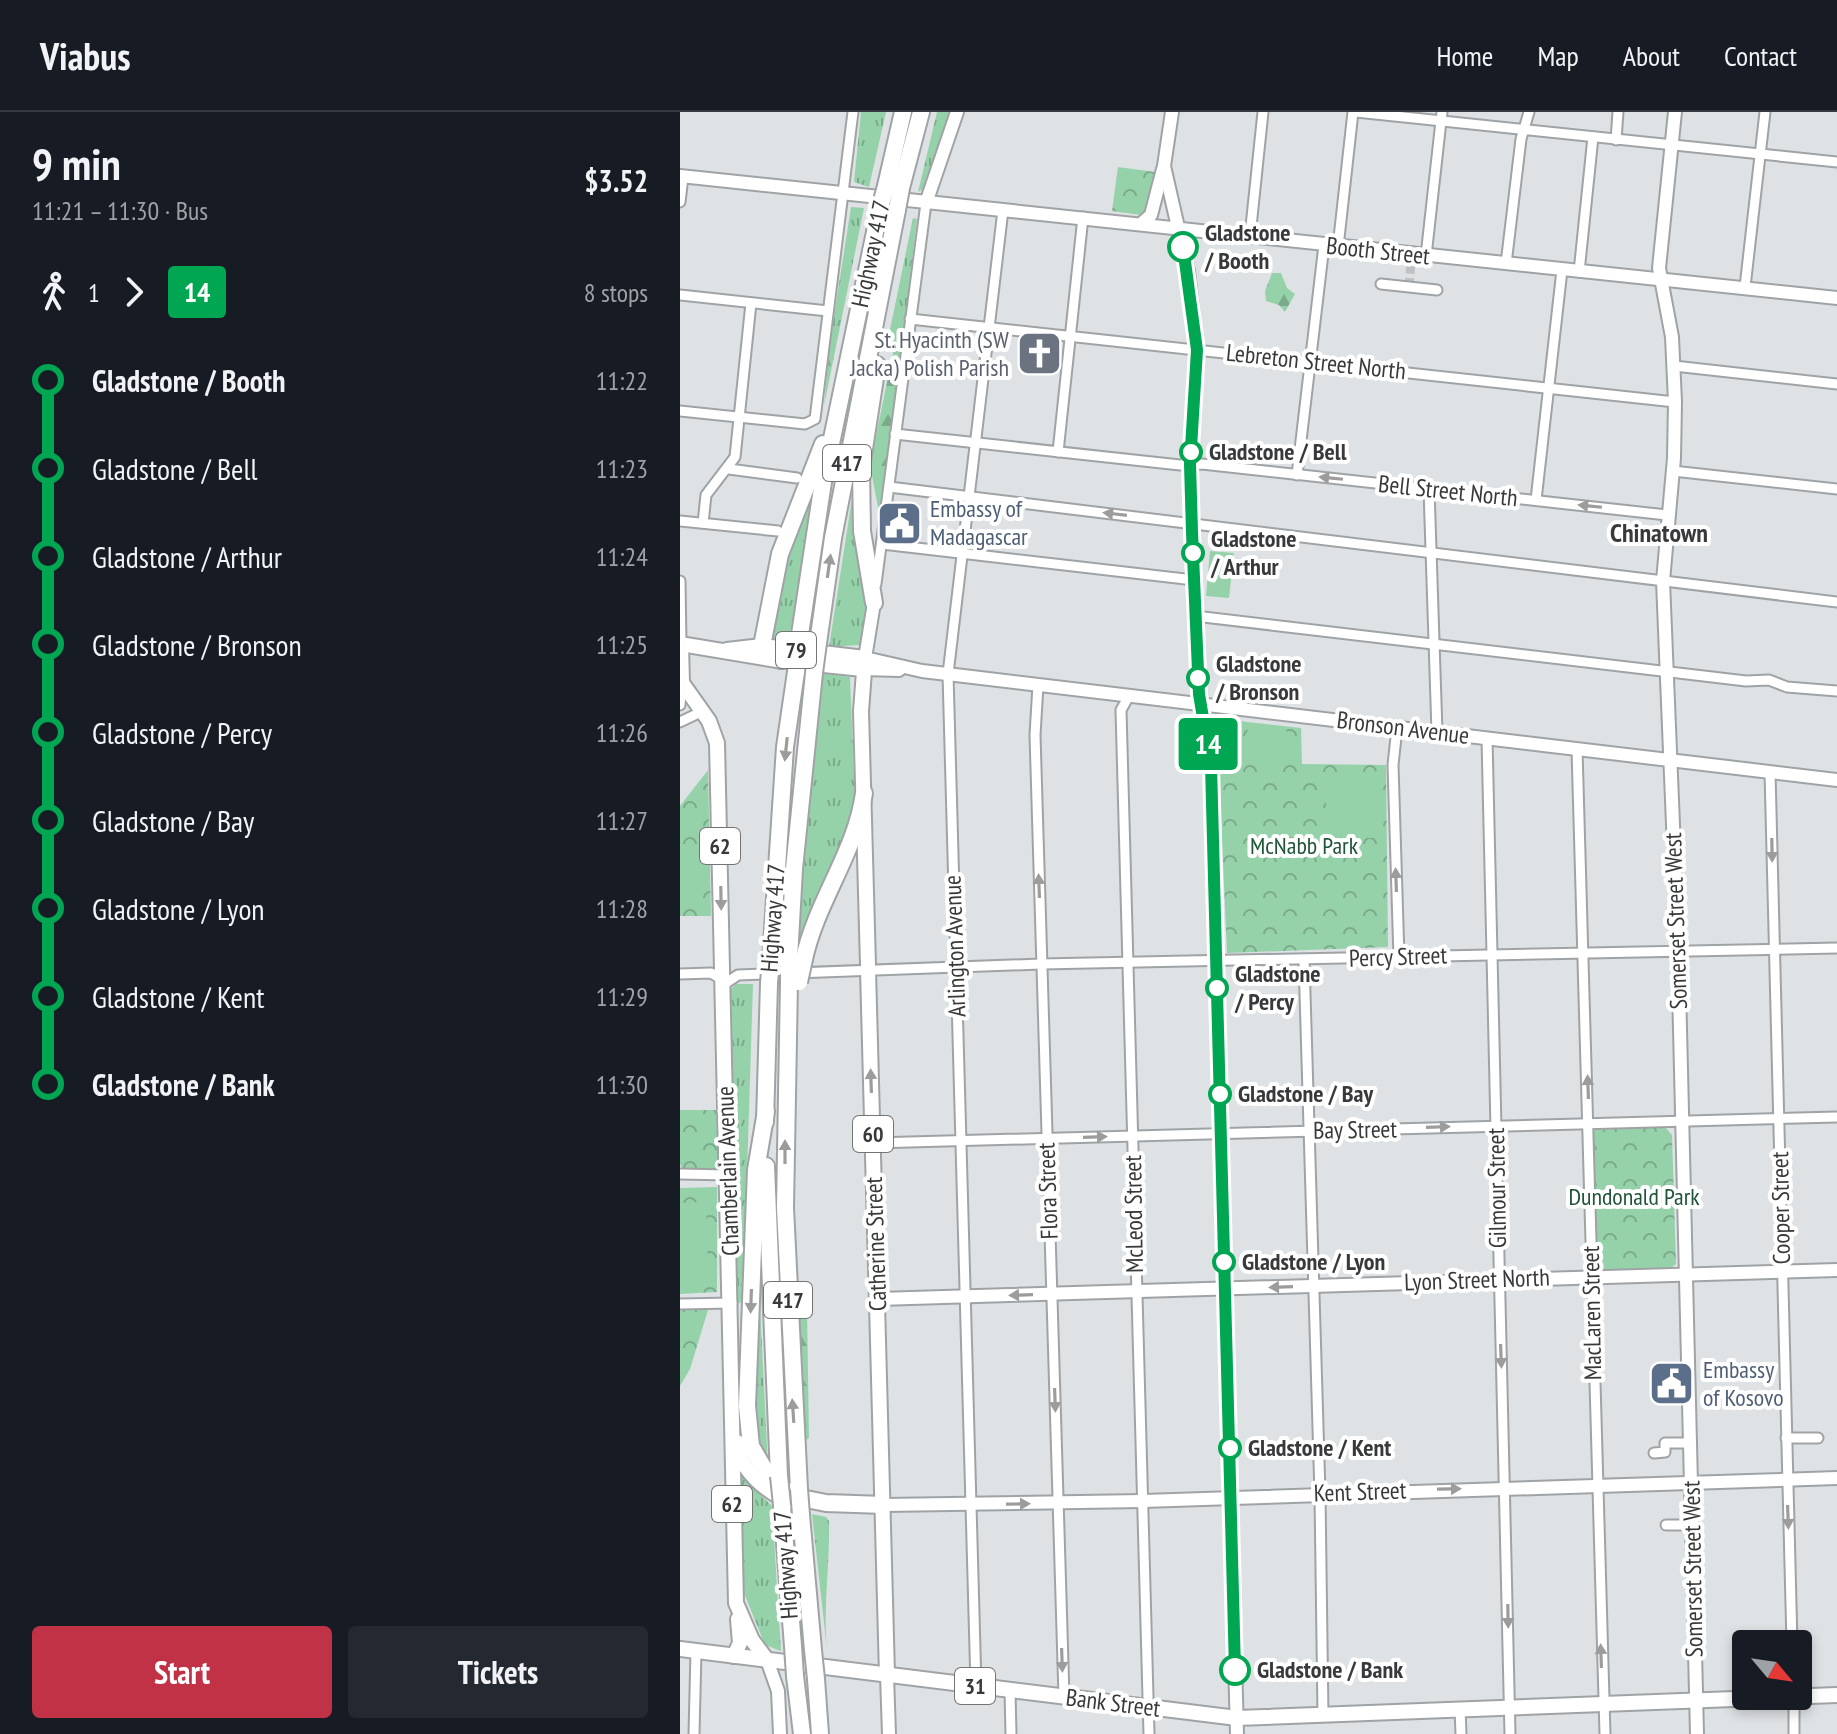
<!DOCTYPE html>
<html lang="en">
<head>
<meta charset="utf-8">
<style>
  body { margin:0; font-family:"PT Sans Narrow",sans-serif; background:#242831; color:#f1f3f6; height:100vh; display:flex; flex-direction:column; font-size:30px; white-space:nowrap }
  * { box-sizing:border-box; margin:0 }
  p { font-size:26px; color:#9ea1a6 }
  .icon { flex:none; width:44px; height:44px; fill:none; stroke:currentColor; stroke-width:2; stroke-linecap:round; stroke-linejoin:round }
  .map { position:relative; flex:1; overflow:hidden }
  .side { display:flex; flex-direction:column; background:#171b24; width:680px }
  .side>* { flex:none }
  .badge { padding:0 16px; border-radius:6px; font-size:28px; line-height:52px }
  .needle { width:52px; rotate:119deg }
  .fabs { position:absolute; left:1052px; top:1518px; display:grid; gap:16px }
  .fabs a { display:grid; place-items:center; width:80px; height:80px; border-radius:8px; background:#171b24; box-shadow:0 4px 12px #0003; font-size:40px }
  .map>.badge { position:absolute; translate:-50% -50%; box-shadow:0 0 0 4px #fff }
  .legs { display:flex; align-items:center; gap:12px; height:88px; padding:0 32px; font-size:26px }
  .legs p { margin-inline-start:auto }
  .head { display:flex; align-items:center; justify-content:space-between; height:136px; padding:0 32px }
  h1 { font-size:44px; font-weight:600; line-height:60px }
  .cta { display:flex; gap:16px; margin-top:auto; padding:16px 32px }
  .cta a { flex:1; height:92px; border-radius:8px; background:#c23246; color:#fff; font-size:32px; font-weight:600; line-height:92px; text-align:center }
  .cta a+a { background:#242831; color:#f1f3f6 }
  ul { padding:0 32px; list-style:none }
  li { display:flex; align-items:center; gap:28px; height:88px; font-size:30px }
  li i { display:grid; place-items:center; width:12px; height:100%; margin:0 10px; background:currentColor }
  li i::after { content:''; width:20px; height:20px; margin:-10px; border:6px solid; border-radius:50%; background:#171b24 }
  li p { margin-inline-start:auto }
  li:first-child i { background:linear-gradient(#0000 50%,currentColor 0) }
  li:last-child i { background:linear-gradient(currentColor 50%,#0000 0) }
  header { display:flex; align-items:center; gap:48px; box-sizing:border-box; height:112px; padding:0 40px; background:#171b24; border-bottom:2px solid #363941 }
  header strong { font-size:38px }
  nav { display:flex; gap:44px; margin-inline-start:auto; font-size:28px }
  main { display:flex; flex:1; min-height:0 }
  .map>svg:first-child { display:block }
  .grass { fill:url(#grass-tufts) }
  .forest { fill:url(#forest-firs) }
  .park { fill:url(#park-crowns) }
  .garden { fill:#95d2aa }
  .lines { fill:none; stroke-linecap:round; stroke-linejoin:round }
  .street-tunnel { stroke:#bec0c2; stroke-width:9; stroke-dasharray:9 4.5; stroke-linecap:butt }
  .street-casing { stroke:#a0a3a5; stroke-width:13 }
  .secondary-casing { stroke:#a0a3a5; stroke-width:16 }
  .primary-casing { stroke:#a0a3a5; stroke-width:18 }
  .highway-casing { stroke:#a0a3a5; stroke-width:20 }
  .street { stroke:#fff; stroke-width:9 }
  .secondary { stroke:#fff; stroke-width:12 }
  .primary { stroke:#fff; stroke-width:14 }
  .highway { stroke:#fff; stroke-width:16 }
  .highway-bridge-casing { stroke:#a0a3a5; stroke-width:20; stroke-linecap:butt }
  .highway-bridge { stroke:#fff; stroke-width:16 }
  .oneway { fill:#9c9c9c }
  .line-1-casing { stroke:#fff; stroke-width:18 }
  .line-1 { stroke:#00a651; stroke-width:12 }
  .stop-1-dot { fill:#fff; stroke:#00a651; stroke-width:4 }
  .labels { text-anchor:middle; stroke-width:8; stroke-linejoin:round; paint-order:stroke }
  .shield { fill:#fff; stroke:#747475; stroke-width:2 }
  .shield-label { font-size:22px; font-weight:bold; fill:#38393a }
  .stop-label { font-size:24px; font-weight:bold; fill:#38393a; stroke:#fff; text-anchor:start }
  .street-label { font-size:24px; fill:#38393a; stroke:#fff }
  .worship-label { font-size:24px; fill:#5b616d; stroke:#fff; text-anchor:end }
  .service-label { font-size:24px; fill:#4e5e75; stroke:#fff; text-anchor:start }
  .park-label { font-size:24px; fill:#1f5436; stroke:#fff }
  .neighbourhood-label { font-size:26px; font-weight:bold; fill:#38393a; stroke:#fff }
</style>
</head>
<body>
<header>
<strong>Viabus</strong>
<nav><a>Home</a><a>Map</a><a>About</a><a>Contact</a></nav>
</header>
<main>
<section class="side">
<div class="head"><div><h1>9 min</h1><p>11:21 – 11:30 · Bus</p></div><b>$3.52</b></div>
<div class="legs"><svg class="icon" aria-label="walk" viewBox="0 0 24 24"><circle cx="13" cy="4" r="2"/><path d="M13 8l-2 6 4 7M11 14l-3 7M7 12l3-4h3l4 4"/></svg>1<svg class="icon" aria-label="forward" viewBox="0 0 24 24"><path d="M9 5l7 7-7 7"/></svg><b class="badge" style="background:#00a651;color:#fff">14</b><p>8 stops</p></div>
<ul>
<li><i style="color:#00a651"></i><b>Gladstone / Booth</b><p>11:22</p></li>
<li><i style="color:#00a651"></i><span>Gladstone / Bell</span><p>11:23</p></li>
<li><i style="color:#00a651"></i><span>Gladstone / Arthur</span><p>11:24</p></li>
<li><i style="color:#00a651"></i><span>Gladstone / Bronson</span><p>11:25</p></li>
<li><i style="color:#00a651"></i><span>Gladstone / Percy</span><p>11:26</p></li>
<li><i style="color:#00a651"></i><span>Gladstone / Bay</span><p>11:27</p></li>
<li><i style="color:#00a651"></i><span>Gladstone / Lyon</span><p>11:28</p></li>
<li><i style="color:#00a651"></i><span>Gladstone / Kent</span><p>11:29</p></li>
<li><i style="color:#00a651"></i><b>Gladstone / Bank</b><p>11:30</p></li>
</ul>
<div class="cta"><a>Start</a><a>Tickets</a></div>
</section>
<div class="map">
<svg width="1157" height="1622" viewBox="0 0 1157 1622">
  <defs>
    <pattern id="grass-tufts" width="24" height="20" patternUnits="userSpaceOnUse" patternTransform="scale(2)"><rect width="24" height="20" fill="#95d2aa"/><path d="M3 7l-1-3M5 7V3M7 7l1-3M15 17l-1-3M17 17v-4M19 17l1-3" fill="none" stroke="#7bab8b"/></pattern>
    <pattern id="forest-firs" width="22" height="20" patternUnits="userSpaceOnUse" patternTransform="scale(2)"><rect width="22" height="20" fill="#95d2aa"/><path d="M5 1l3.5 6h-7zM16 11l3.5 6h-7z" fill="#7bab8b"/></pattern>
    <pattern id="park-crowns" width="20" height="18" patternUnits="userSpaceOnUse" patternTransform="scale(2)"><rect width="20" height="18" fill="#95d2aa"/><path d="M2 6a3 3 0 1 1 6 0M12 15a3 3 0 1 1 6 0" fill="none" stroke="#7bab8b"/></pattern>
  </defs>
  <rect width="100%" height="100%" fill="#dfe2e4"/>
  <g class="grass">
    <path d="M181,0H206L189,75L174,70Z"/>
    <path d="M257,0H271L247,75L238,80Z"/>
    <path d="M171,95L184,96L144,294L150,230Z"/>
    <path d="M233,106L237,107L223,224L214,236L207,232Z"/>
    <path d="M175,367L187,489L180,533L149,535Z"/>
    <path d="M128,390L132,391L109,528L91,526L109,432Z"/>
    <path d="M140,561L170,565L176,714L121,847L113,846Z"/>
    <path d="M56,872H73L63,1190L57,1191L51,877Z"/>
    <path d="M78,1154L88,1355C62,1316 77,1203 78,1154Z"/>
    <path d="M60,1362L92,1394L101,1539L85,1533L64,1481Z"/>
    <path d="M132,1402L146,1405L149,1409C150,1453 143,1495 147,1538Z"/>
  </g>
  <g class="forest">
    <path d="M592,161H601L607,176L615,182L605,200L599,193L586,189L585,179Z"/>
    <path d="M223,224L200,406L190,353L214,236Z"/>
    <path d="M127,1195L129,1326L126,1328L118,1196Z"/>
  </g>
  <g class="park">
    <path d="M438,55L475,60L468,104L432,99Z"/>
    <path d="M542,607L621,616L622,652L706,653L708,835L547,841L537,615Z"/>
    <path d="M28,658L31,804H0V694Z"/>
    <path d="M0,998H38L39,1055L33,1060L3,1059L0,1052Z"/>
    <path d="M985,1015L992,1023L996,1152L991,1156L918,1158L913,1018Z"/>
    <path d="M37,1075V1180L0,1182V1076Z"/>
    <path d="M0,1198H28L10,1257L0,1274Z"/>
  </g>
  <g class="garden">
    <path d="M530,439L554,441L549,486L526,484Z"/>
    <path d="M568,615L607,619V624L617,628L616,634L608,633L602,645L574,641L566,630Z"/>
    <path d="M699,659L701,726H664L646,708V666Z"/>
    <path d="M22,750L30,751L29,775L21,774L20,770L19,784H1L3,756L21,757Z"/>
    <path d="M26,1090L28,1171L0,1172V1091Z"/>
  </g>
  <g class="lines">
    <path class="street-tunnel" d="M729,175L731,149"/>
    <defs>
      <g id="street">
        <path d="M676,0L1157,50"/>
        <path d="M936,28L938,0"/>
        <path d="M0,90L3,65"/>
        <path d="M570,124L583,0"/>
        <path d="M658,135L673,0"/>
        <path d="M746,144L762,0"/>
        <path d="M826,152L841,27L849,0"/>
        <path d="M899,160L913,25"/>
        <path d="M701,172L757,178"/>
        <path d="M1065,175L1085,0"/>
        <path d="M0,183L148,199"/>
        <path d="M230,207L995,290"/>
        <path d="M994,254L1157,272"/>
        <path d="M0,299L125,312L135,307L173,0"/>
        <path d="M215,322L500,353L522,352L987,403"/>
        <path d="M378,340L403,105"/>
        <path d="M49,357L117,366"/>
        <path d="M993,359L1157,377"/>
        <path d="M617,363L644,133"/>
        <path d="M209,375L1157,490"/>
        <path d="M749,377L757,620"/>
        <path d="M856,388L882,158"/>
        <path d="M0,409L98,419"/>
        <path d="M23,411L26,383L55,345L71,191"/>
        <path d="M202,432L514,468"/>
        <path d="M0,469L1,532"/>
        <path d="M196,472L246,91"/>
        <path d="M515,504L1066,569L1089,568L1107,575L1157,579"/>
        <path d="M358,573L355,623L384,1585"/>
        <path d="M449,584L441,598L469,1622"/>
        <path d="M0,593L2,572"/>
        <path d="M0,610L23,599"/>
        <path d="M717,616L713,653L719,846"/>
        <path d="M807,626L830,1622"/>
        <path d="M897,637L925,1622"/>
        <path d="M1090,660L1112,1532"/>
        <path d="M624,848L640,1382L643,1603"/>
        <path d="M0,862L31,861L43,868"/>
        <path d="M43,873L58,863L361,852L1157,836"/>
        <path d="M193,1031L1157,1005"/>
        <path d="M0,1062L49,1063"/>
        <path d="M0,1192L52,1191"/>
        <path d="M1106,1326H1138"/>
        <path d="M974,1341L985,1340V1331H1011"/>
        <path d="M986,1413H1013"/>
        <path d="M296,1574L268,562L323,98"/>
        <path d="M330,1579L331,1622"/>
        <path d="M1114,1584V1622"/>
        <path d="M780,1597L781,1622"/>
        <path d="M14,1622L16,1539"/>
      </g>
      <g id="secondary">
        <path d="M492,0L484,54L508,159L517,238L510,352L512,420L519,582L531,660L557,1622"/>
        <path d="M995,0L979,156L992,225L995,290L994,346L983,469L998,834L1017,1622"/>
        <path d="M0,64L1157,186"/>
        <path d="M246,91L277,0"/>
        <path d="M461,112L471,103L483,57"/>
        <path d="M194,491L185,546L242,559L1157,668"/>
        <path d="M183,557L219,558"/>
        <path d="M198,1187L1157,1158"/>
        <path d="M204,1393L463,1389L1157,1366"/>
        <path d="M87,1548L98,1579L100,1622"/>
        <path d="M207,1563L209,1622"/>
      </g>
      <g id="primary">
        <path d="M0,532L103,549"/>
        <path d="M1,532L2,572"/>
        <path d="M47,538L82,534L185,546L181,599L188,853"/>
        <path d="M124,551L183,557"/>
        <path d="M0,568L29,609L37,631L56,1491L72,1528L87,1548"/>
        <path d="M188,858L207,1563"/>
        <path d="M57,1330C60,1359 85,1378 109,1390"/>
        <path d="M0,1537L557,1606L1157,1583"/>
        <path d="M54,1544L60,1531L58,1507"/>
      </g>
      <g id="highway">
        <path d="M206,74L223,0"/>
        <path d="M221,76L241,0"/>
        <path d="M194,491L182,419L181,356L197,253"/>
        <path d="M119,529L143,370L200,96"/>
        <path d="M138,531L153,426L217,98"/>
        <path d="M101,548L82,534L100,442L143,332"/>
        <path d="M91,847L105,635L116,560"/>
        <path d="M109,847L114,757L134,561"/>
        <path d="M124,847C137,788 176,740 184,681"/>
        <path d="M109,870L105,1096L119,1377"/>
        <path d="M86,999L76,1058L67,1294L71,1334L90,1367L116,1385L146,1391L204,1393"/>
        <path d="M85,1010L89,871"/>
        <path d="M86,1054L99,1364"/>
        <path d="M102,1393L113,1534"/>
        <path d="M121,1403L133,1538"/>
        <path d="M115,1564L122,1622"/>
        <path d="M136,1567L140,1622"/>
      </g>
    </defs>
    <use href="#street" class="street-casing"/>
    <use href="#secondary" class="secondary-casing"/>
    <use href="#primary" class="primary-casing"/>
    <use href="#highway" class="highway-casing"/>
    <use href="#street" class="street"/>
    <use href="#secondary" class="secondary"/>
    <use href="#primary" class="primary"/>
    <use href="#highway" class="highway"/>
    <defs>
      <g id="highway-bridge">
        <path d="M200,96L206,74"/>
        <path d="M217,98L221,76"/>
        <path d="M116,560L119,529"/>
        <path d="M134,561L138,531"/>
        <path d="M109,870V847"/>
        <path d="M119,870L124,847"/>
        <path d="M89,871L91,847"/>
        <path d="M99,1364L102,1393"/>
        <path d="M119,1377L121,1403"/>
        <path d="M113,1534L115,1564"/>
        <path d="M133,1538L136,1567"/>
      </g>
    </defs>
    <use href="#highway-bridge" class="highway-bridge-casing"/>
    <use href="#highway-bridge" class="highway-bridge"/>
  </g>
  <defs><path id="oneway-solid" d="M-6-.8H1V-3.2L6.5 0L1 3.2V.8H-6Z" transform="scale(2)"/></defs>
  <g class="oneway">
    <use href="#oneway-solid" transform="translate(651 366) rotate(-174)"/>
    <use href="#oneway-solid" transform="translate(910 394) rotate(-174)"/>
    <use href="#oneway-solid" transform="translate(435 402) rotate(-173)"/>
    <use href="#oneway-solid" transform="translate(149 454) rotate(-82)"/>
    <use href="#oneway-solid" transform="translate(106 637) rotate(96)"/>
    <use href="#oneway-solid" transform="translate(1092 738) rotate(89)"/>
    <use href="#oneway-solid" transform="translate(716 768) rotate(-92)"/>
    <use href="#oneway-solid" transform="translate(359 774) rotate(-92)"/>
    <use href="#oneway-solid" transform="translate(41 786) rotate(89)"/>
    <use href="#oneway-solid" transform="translate(191 969) rotate(-92)"/>
    <use href="#oneway-solid" transform="translate(908 975) rotate(-92)"/>
    <use href="#oneway-solid" transform="translate(758 1015) rotate(-2)"/>
    <use href="#oneway-solid" transform="translate(415 1025) rotate(-2)"/>
    <use href="#oneway-solid" transform="translate(105 1040) rotate(-90)"/>
    <use href="#oneway-solid" transform="translate(601 1175) rotate(178)"/>
    <use href="#oneway-solid" transform="translate(341 1183) rotate(178)"/>
    <use href="#oneway-solid" transform="translate(71 1189) rotate(92)"/>
    <use href="#oneway-solid" transform="translate(821 1244) rotate(88)"/>
    <use href="#oneway-solid" transform="translate(375 1288) rotate(88)"/>
    <use href="#oneway-solid" transform="translate(113 1299) rotate(-94)"/>
    <use href="#oneway-solid" transform="translate(769 1377) rotate(-1)"/>
    <use href="#oneway-solid" transform="translate(338 1392) rotate(-1)"/>
    <use href="#oneway-solid" transform="translate(1108 1405) rotate(88)"/>
    <use href="#oneway-solid" transform="translate(828 1504) rotate(89)"/>
    <use href="#oneway-solid" transform="translate(921 1544) rotate(-92)"/>
    <use href="#oneway-solid" transform="translate(382 1548) rotate(88)"/>
  </g>
  <g class="lines">
    <defs>
      <path id="line-1" d="M503,135L517,238L510,352L512,420L519,582L531,653L555,1558"/>
    </defs>
    <use href="#line-1" class="line-1-casing"/>
    <use href="#line-1" class="line-1"/>
  </g>
  <defs>
    <symbol id="church-square" viewBox="-11 -11 22 22"><rect x="-9" y="-9" width="18" height="18" rx="4" fill="#6b7280" stroke="#fff"/><path d="M-1.2-6h2.4v3.5h3.3v2.4h-3.3V6h-2.4V-.1h-3.3v-2.4h3.3Z" fill="#fff"/></symbol>
    <symbol id="civic-square" viewBox="-11 -11 22 22"><rect x="-9" y="-9" width="18" height="18" rx="4" fill="#5c6f8a" stroke="#fff"/><path d="M-.6-6.5H3V-4.5H.6V-3L4-1V1h2V6H-6V1h2V-1L-.6-3ZM-1.2 2.5V6h2.4V2.5Z" fill="#fff"/></symbol>
  </defs>
  <g fill-rule="evenodd">
    <use href="#church-square" x="334" y="216" width="51" height="51"/>
    <use href="#civic-square" x="194" y="386" width="51" height="51"/>
    <use href="#civic-square" x="966" y="1246" width="51" height="51"/>
  </g>
  <g class="stop-1-dot">
    <circle cx="503" cy="135" r="14"/>
    <circle cx="511" cy="340" r="10"/>
    <circle cx="513" cy="441" r="10"/>
    <circle cx="518" cy="566" r="10"/>
    <circle cx="537" cy="876" r="10"/>
    <circle cx="540" cy="982" r="10"/>
    <circle cx="544" cy="1150" r="10"/>
    <circle cx="550" cy="1336" r="10"/>
    <circle cx="555" cy="1558" r="14"/>
  </g>
  <g class="labels">
    <g class="shield">
      <rect x="143" y="333" width="48" height="36" rx="6"/>
      <rect x="96" y="520" width="40" height="36" rx="6"/>
      <rect x="20" y="716" width="40" height="36" rx="6"/>
      <rect x="173" y="1004" width="40" height="36" rx="6"/>
      <rect x="84" y="1170" width="48" height="36" rx="6"/>
      <rect x="32" y="1374" width="40" height="36" rx="6"/>
      <rect x="275" y="1556" width="40" height="36" rx="6"/>
    </g>
    <g class="shield-label">
      <text x="167" y="359">417</text>
      <text x="116" y="546">79</text>
      <text x="40" y="742">62</text>
      <text x="193" y="1030">60</text>
      <text x="108" y="1196">417</text>
      <text x="52" y="1400">62</text>
      <text x="295" y="1582">31</text>
    </g>
    <g class="stop-label">
      <text x="525" y="129">Gladstone<tspan x="525" dy="28">/ Booth</tspan></text>
      <text x="529" y="348">Gladstone / Bell</text>
      <text x="531" y="435">Gladstone<tspan x="531" dy="28">/ Arthur</tspan></text>
      <text x="536" y="560">Gladstone<tspan x="536" dy="28">/ Bronson</tspan></text>
      <text x="555" y="870">Gladstone<tspan x="555" dy="28">/ Percy</tspan></text>
      <text x="558" y="990">Gladstone / Bay</text>
      <text x="562" y="1158">Gladstone / Lyon</text>
      <text x="568" y="1344">Gladstone / Kent</text>
      <text x="577" y="1566">Gladstone / Bank</text>
    </g>
    <g class="street-label">
      <text transform="translate(698 139) rotate(6)" y="8">Booth Street</text>
      <text transform="translate(191 142) rotate(-78)" y="8">Highway 417</text>
      <text transform="translate(636 250) rotate(6)" y="8">Lebreton Street North</text>
      <text transform="translate(768 379) rotate(6)" y="8">Bell Street North</text>
      <text transform="translate(723 616) rotate(7)" y="8">Bronson Avenue</text>
      <text transform="translate(93 806) rotate(-86)" y="8">Highway 417</text>
      <text transform="translate(996 809) rotate(-92)" y="8">Somerset Street West</text>
      <text transform="translate(275 834) rotate(-92)" y="8">Arlington Avenue</text>
      <text transform="translate(718 845) rotate(-2)" y="8">Percy Street</text>
      <text transform="translate(675 1018) rotate(-1)" y="8">Bay Street</text>
      <text transform="translate(48 1059) rotate(-92)" y="8">Chamberlain Avenue</text>
      <text transform="translate(817 1076) rotate(-91)" y="8">Gilmour Street</text>
      <text transform="translate(368 1079) rotate(-92)" y="8">Flora Street</text>
      <text transform="translate(1101 1096) rotate(-91)" y="8">Cooper Street</text>
      <text transform="translate(454 1102) rotate(-91)" y="8">McLeod Street</text>
      <text transform="translate(196 1132) rotate(-92)" y="8">Catherine Street</text>
      <text transform="translate(797 1168) rotate(-2)" y="8">Lyon Street North</text>
      <text transform="translate(912 1201) rotate(-91)" y="8">MacLaren Street</text>
      <text transform="translate(680 1380) rotate(-2)" y="8">Kent Street</text>
      <text transform="translate(106 1453) rotate(-94)" y="8">Highway 417</text>
      <text transform="translate(1013 1457) rotate(-91)" y="8">Somerset Street West</text>
      <text transform="translate(433 1591) rotate(7)" y="8">Bank Street</text>
    </g>
    <g class="worship-label">
      <text x="329" y="236">St. Hyacinth (SW<tspan x="329" dy="28">Jacka) Polish Parish</tspan></text>
    </g>
    <g class="service-label">
      <text x="250" y="405">Embassy of<tspan x="250" dy="28">Madagascar</tspan></text>
      <text x="1023" y="1266">Embassy<tspan x="1023" dy="28">of Kosovo</tspan></text>
    </g>
    <g class="park-label">
      <text x="624" y="742">McNabb Park</text>
      <text x="954" y="1093">Dundonald Park</text>
    </g>
    <g class="neighbourhood-label">
      <text x="979" y="430">Chinatown</text>
    </g>
  </g>
</svg>
<div class="fabs">
<a><svg class="needle" viewBox="-14 -14 28 28"><path d="M0-13l5 13h-10z" fill="#e53935"/><path d="M0 13l5-13h-10z" fill="#9ea1a6"/></svg></a>
</div>
<b class="badge" style="left:528px;top:632px;background:#00a651;color:#fff">14</b>
</div>
</main>
</body>
</html>
